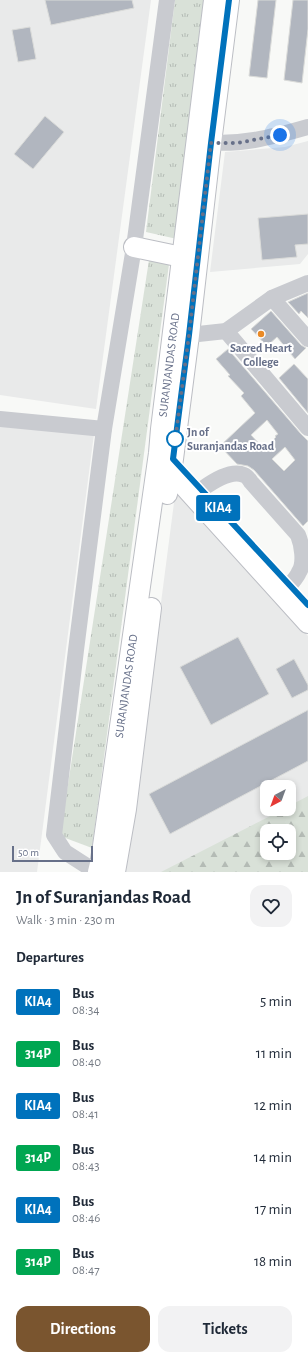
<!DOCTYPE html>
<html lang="en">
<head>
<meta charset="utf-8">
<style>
  body { margin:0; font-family:"Alegreya Sans",sans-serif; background:#f2f2f3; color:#1f2937; height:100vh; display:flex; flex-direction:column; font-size:15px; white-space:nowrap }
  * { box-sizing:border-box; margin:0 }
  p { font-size:13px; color:#747a83 }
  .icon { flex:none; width:22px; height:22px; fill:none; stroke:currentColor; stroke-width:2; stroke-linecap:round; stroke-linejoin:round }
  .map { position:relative; height:872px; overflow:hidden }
  .drawer { display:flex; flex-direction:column; background:#fff; flex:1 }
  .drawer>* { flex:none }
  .badge { padding:0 8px; border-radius:3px; font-size:14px; line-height:26px }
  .needle { width:26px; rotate:221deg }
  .fabs { position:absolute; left:260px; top:780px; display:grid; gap:8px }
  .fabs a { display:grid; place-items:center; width:36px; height:36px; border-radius:8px; background:#fff; box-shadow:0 2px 6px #0003; font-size:20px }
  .scale { position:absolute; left:12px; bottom:10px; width:81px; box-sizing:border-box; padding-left:4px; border:2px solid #677089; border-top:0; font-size:11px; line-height:14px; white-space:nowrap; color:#677089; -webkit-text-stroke:3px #fff; paint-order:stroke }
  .you { position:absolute; width:20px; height:20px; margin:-10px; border:3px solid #fff; border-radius:50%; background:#1a73e8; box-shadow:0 0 0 6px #1a73e833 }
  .map>.badge { position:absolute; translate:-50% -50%; box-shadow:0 0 0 2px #fff }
  h2 { padding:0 16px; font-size:15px; line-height:36px }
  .round { display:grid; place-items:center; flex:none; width:42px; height:42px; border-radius:12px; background:#f2f2f3 }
  .head { display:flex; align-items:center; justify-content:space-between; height:68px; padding:0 16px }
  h1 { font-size:19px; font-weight:600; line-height:30px }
  .button { display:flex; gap:8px; margin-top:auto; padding:8px 16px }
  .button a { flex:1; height:46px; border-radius:12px; background:#7a552f; color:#fff; font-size:16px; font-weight:600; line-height:46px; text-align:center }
  .button a+a { background:#f2f2f3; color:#1f2937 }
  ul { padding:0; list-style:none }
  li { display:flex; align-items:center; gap:12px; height:52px; padding:0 16px }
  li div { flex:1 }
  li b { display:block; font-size:15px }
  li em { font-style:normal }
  li .badge { min-width:44px; font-weight:700; text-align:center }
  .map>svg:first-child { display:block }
  .built { fill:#e9eaea; fill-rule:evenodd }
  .forest { fill:url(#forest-firs); fill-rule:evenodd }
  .park { fill:url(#park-tufts) }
  .building { fill:#b1b6bf; stroke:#dadbd9; fill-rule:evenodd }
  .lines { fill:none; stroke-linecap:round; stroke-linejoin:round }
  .major-casing { stroke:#bcbec4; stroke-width:22 }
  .minor { stroke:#c9cbd0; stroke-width:16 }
  .major { stroke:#fff; stroke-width:20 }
  .line-casing { stroke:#fff; stroke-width:9 }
  .line { stroke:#0072bc; stroke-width:6 }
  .walk { stroke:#677089; stroke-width:4; stroke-dasharray:0 7.2 }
  .poi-dot { fill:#ea8a26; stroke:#fff; stroke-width:1.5 }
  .stop-dot { fill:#fff; stroke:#0072bc; stroke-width:2 }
  .labels { text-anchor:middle; stroke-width:4; stroke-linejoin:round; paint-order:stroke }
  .poi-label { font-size:12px; font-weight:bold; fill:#677089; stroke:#fff }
  .street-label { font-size:12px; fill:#677089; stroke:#fff }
  .stop-label { font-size:12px; font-weight:bold; fill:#677089; stroke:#fff; text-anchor:start }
</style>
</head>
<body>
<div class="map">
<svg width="308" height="872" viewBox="0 0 308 872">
  <defs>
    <pattern id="forest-firs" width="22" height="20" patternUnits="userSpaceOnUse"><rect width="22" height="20" fill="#d9e1d8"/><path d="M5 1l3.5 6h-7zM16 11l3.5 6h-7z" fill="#b4bbb5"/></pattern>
    <pattern id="park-tufts" width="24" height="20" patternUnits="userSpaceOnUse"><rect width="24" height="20" fill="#d9e1d8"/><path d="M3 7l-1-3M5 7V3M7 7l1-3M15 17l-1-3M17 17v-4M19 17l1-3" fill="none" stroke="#b4bbb5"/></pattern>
  </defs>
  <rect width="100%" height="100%" fill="#f8f9f7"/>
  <g class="built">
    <path d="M0,0H151L96,409L0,395Z"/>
    <path d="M308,141V254L300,264L210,272L225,152L285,147Z"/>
    <path d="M0,425L94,434L37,872H0Z"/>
    <path d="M180,492L308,636V872H126L175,495ZM267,787H289V809H267ZM267,831H289V853H267Z"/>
  </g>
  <path class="forest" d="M308,796V872H161L284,809H289V806ZM267,831H289V853H267Z"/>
  <g class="park">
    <path d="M175,0H205L177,239L146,232Z"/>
    <path d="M149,260L169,264L92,848L60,836Z"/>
  </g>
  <g class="building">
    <path d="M45,0H132L134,8L51,25Z"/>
    <path d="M258,0H276L267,78L249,76Z"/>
    <path d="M293,0H308V29L302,83L284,80Z"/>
    <path d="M30,27L36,59L18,62L12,30Z"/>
    <path d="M45,116L64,132L33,169L14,154Z"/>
    <path d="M308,214V244L295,245L297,257L262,260L258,218Z"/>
    <path d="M308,293V318L301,311L299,314L288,302Z"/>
    <path d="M271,311L301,345L306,348L295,359L277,337L267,346L251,329Z"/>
    <path d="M228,349L301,434L308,441V521L303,526L254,470L248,466L237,464L220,446L255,413L241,396L244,393L228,376L230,375L216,359ZM267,420L278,434L275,436L276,437L264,449L251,435ZM285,447L295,460L284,471L272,459Z"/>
    <path d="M294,364L308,379V413L279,378Z"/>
    <path d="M238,637L269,694L211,725L180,667Z"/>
    <path d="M294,659L308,685V690L292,698L276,669Z"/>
    <path d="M308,710V761L170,834L149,794Z"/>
  </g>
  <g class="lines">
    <defs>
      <g id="major">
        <path d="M134,247L196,260"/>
        <path d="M162,467L170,471L183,485L308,623"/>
        <path d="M167,494L173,459L189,335L211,143L229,0"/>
        <path d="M98,872L101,860L159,453L161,429L214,0"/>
        <path d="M115,872L126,809L151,608"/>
      </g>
    </defs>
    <use href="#major" class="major-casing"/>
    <g class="minor">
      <path d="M200,141C236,147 273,137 308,127"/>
      <path d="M272,298L308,339"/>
      <path d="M226,331L308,428"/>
      <path d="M189,335L226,331L272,298L308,283"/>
      <path d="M0,419L104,429"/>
      <path d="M202,489C212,482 231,469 244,475C247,476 249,479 251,482L298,535C302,545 305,563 299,572C297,577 293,581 290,585"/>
      <path d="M102,872L93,870L65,852L54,835L76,650L104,429L134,247L167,0"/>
    </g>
    <use href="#major" class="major"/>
  </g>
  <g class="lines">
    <defs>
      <path id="line" d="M229,0L211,143L189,335L173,459L308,605"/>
    </defs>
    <use href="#line" class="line-casing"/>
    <use href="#line" class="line"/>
    <path class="walk" d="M175,439V441L189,335L211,143H237L280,135"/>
  </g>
  <circle class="poi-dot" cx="261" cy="334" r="4"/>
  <circle class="stop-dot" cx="175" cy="439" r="8"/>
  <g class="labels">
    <g class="poi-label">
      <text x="261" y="352">Sacred Heart<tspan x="261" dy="14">College</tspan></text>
    </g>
    <g class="street-label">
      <text transform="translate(169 365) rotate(-83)" y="4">SURANJANDAS ROAD</text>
      <text transform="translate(126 686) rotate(-82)" y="4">SURANJANDAS ROAD</text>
    </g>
    <g class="stop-label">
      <text x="187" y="436">Jn of<tspan x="187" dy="14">Suranjandas Road</tspan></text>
    </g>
  </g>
</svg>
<div class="fabs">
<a><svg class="needle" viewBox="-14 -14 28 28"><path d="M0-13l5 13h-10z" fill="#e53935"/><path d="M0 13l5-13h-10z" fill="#747a83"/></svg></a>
<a><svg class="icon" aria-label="locate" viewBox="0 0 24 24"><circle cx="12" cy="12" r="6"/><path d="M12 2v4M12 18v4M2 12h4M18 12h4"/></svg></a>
</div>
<div class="scale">50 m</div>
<div class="you" style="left:280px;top:135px"></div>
<b class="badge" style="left:218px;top:508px;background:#0072bc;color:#fff">KIA4</b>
</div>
<section class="drawer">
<div class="head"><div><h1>Jn of Suranjandas Road</h1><p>Walk · 3 min · 230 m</p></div><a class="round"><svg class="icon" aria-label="heart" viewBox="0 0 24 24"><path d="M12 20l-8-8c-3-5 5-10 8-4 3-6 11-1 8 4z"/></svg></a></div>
<h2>Departures</h2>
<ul>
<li><span class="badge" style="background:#0072bc;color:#fff">KIA4</span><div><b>Bus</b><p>08:34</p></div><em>5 min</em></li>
<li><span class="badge" style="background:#00a651;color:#fff">314P</span><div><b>Bus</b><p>08:40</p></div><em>11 min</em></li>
<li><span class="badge" style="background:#0072bc;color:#fff">KIA4</span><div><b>Bus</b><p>08:41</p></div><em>12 min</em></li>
<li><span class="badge" style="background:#00a651;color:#fff">314P</span><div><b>Bus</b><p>08:43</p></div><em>14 min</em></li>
<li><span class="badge" style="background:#0072bc;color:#fff">KIA4</span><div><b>Bus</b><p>08:46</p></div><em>17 min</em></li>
<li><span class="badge" style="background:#00a651;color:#fff">314P</span><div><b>Bus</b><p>08:47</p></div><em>18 min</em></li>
</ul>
<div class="button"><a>Directions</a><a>Tickets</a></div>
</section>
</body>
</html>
